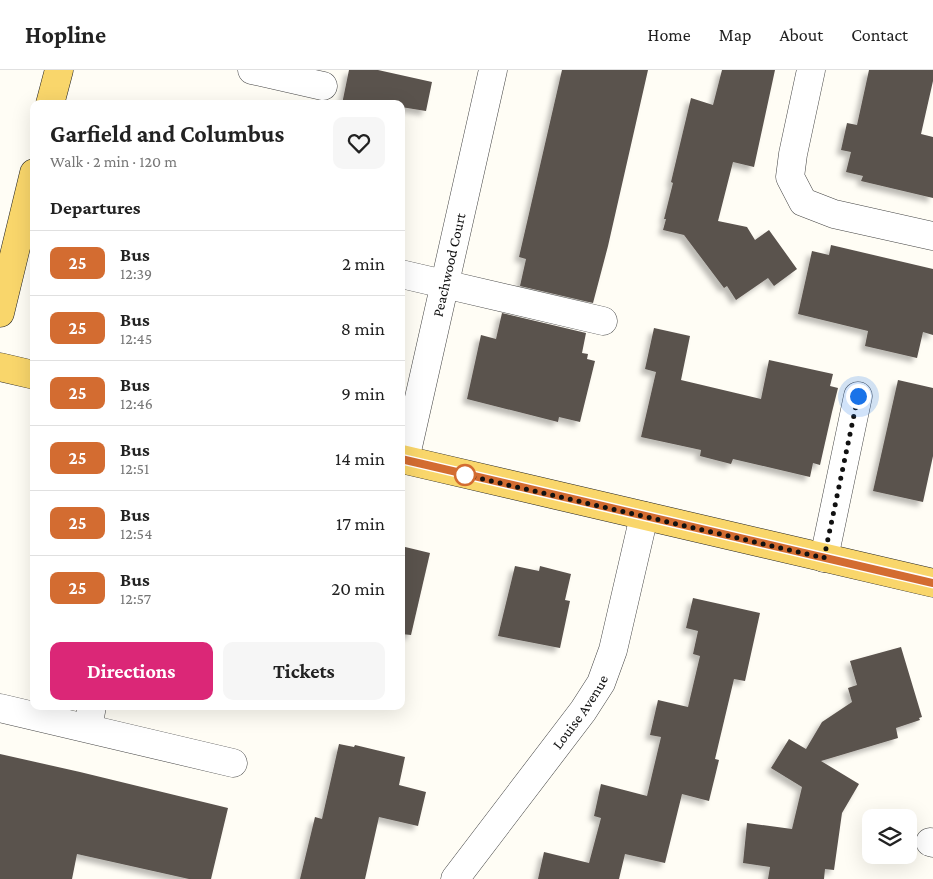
<!DOCTYPE html>
<html lang="en">
<head>
<meta charset="utf-8">
<style>
  body { margin:0; font-family:"Crimson Pro",serif; background:#f6f6f6; color:#222; height:100vh; display:flex; flex-direction:column; font-size:19px; white-space:nowrap }
  * { box-sizing:border-box; margin:0 }
  p { font-size:16px; color:#767676 }
  .icon { flex:none; width:28px; height:28px; fill:none; stroke:currentColor; stroke-width:2; stroke-linecap:round; stroke-linejoin:round }
  .map { position:relative; flex:1; overflow:hidden }
  .side { position:absolute; left:30px; top:30px; width:375px; height:610px; display:flex; flex-direction:column; background:#fff; border-radius:10px; box-shadow:0 5px 20px #0002 }
  .side>* { flex:none }
  .badge { padding:0 10px; border-radius:8px; font-size:18px; line-height:32px }
  .buttons { position:absolute; left:862px; top:739px; display:grid; gap:10px }
  .buttons a { display:grid; place-items:center; width:55px; height:55px; border-radius:10px; background:#fff; box-shadow:0 5px 20px #0002; font-size:25px }
  .you { position:absolute; width:25px; height:25px; margin:-12px; border:4px solid #fff; border-radius:50%; background:#1a73e8; box-shadow:0 0 0 8px #1a73e833 }
  .map>.badge { position:absolute; translate:-50% -50%; box-shadow:0 0 0 2px #fff }
  h2 { padding:0 20px; font-size:19px; line-height:45px }
  .round { display:grid; place-items:center; flex:none; width:52px; height:52px; border-radius:10px; background:#f6f6f6 }
  .head { display:flex; align-items:center; justify-content:space-between; height:85px; padding:0 20px }
  h1 { font-size:24px; font-weight:700; line-height:38px }
  .cta { display:flex; gap:10px; margin-top:auto; padding:10px 20px }
  .cta a { flex:1; height:58px; border-radius:10px; background:#db2777; color:#fff; font-size:20px; font-weight:700; line-height:58px; text-align:center }
  .cta a+a { background:#f6f6f6; color:#222 }
  ul { padding:0; list-style:none }
  li { display:flex; align-items:center; gap:15px; height:65px; padding:0 20px; border-top:1px solid #e0e0e0 }
  li div { flex:1 }
  li b { display:block; font-size:19px }
  li em { font-style:normal }
  li .badge { min-width:55px; font-weight:700; text-align:center }
  header { display:flex; align-items:center; gap:30px; box-sizing:border-box; height:70px; padding:0 25px; background:#fff; border-bottom:1px solid #e0e0e0 }
  header strong { font-size:24px }
  nav { display:flex; gap:28px; margin-inline-start:auto; font-size:18px }
  .map>svg:first-child { display:block }
  .building { fill:#5a524d; filter:url(#shadow) }
  .lines { fill:none; stroke-linecap:round; stroke-linejoin:round }
  .minor-casing { stroke:#444; stroke-width:29 }
  .major-casing { stroke:#222; stroke-width:29 }
  .minor { stroke:#fff; stroke-width:28 }
  .major { stroke:#f9d66b; stroke-width:28 }
  .line-casing { stroke:#fff; stroke-width:11 }
  .line { stroke:#d36c31; stroke-width:8 }
  .walk { stroke:#111; stroke-width:5; stroke-dasharray:0 9 }
  .stop-dot { fill:#fff; stroke:#d36c31; stroke-width:2.5 }
  .labels { text-anchor:middle; stroke-width:5; stroke-linejoin:round; paint-order:stroke }
  .street-label { font-size:15px; fill:#111; stroke:#fff }
</style>
</head>
<body>
<header>
<strong>Hopline</strong>
<nav><a>Home</a><a>Map</a><a>About</a><a>Contact</a></nav>
</header>
<div class="map">
<svg width="933" height="809" viewBox="0 0 933 809">
  <defs>
    <filter id="shadow"><feDropShadow dx="-4.5" dy="4.5" stdDeviation="2.5" flood-color="#0004"/></filter>
  </defs>
  <rect width="100%" height="100%" fill="#fffdf5"/>
  <g class="building">
    <path d="M349,0H378L432,12L426,41L401,37V34H342Z"/>
    <path d="M562,0H648L608,176L593,233L520,216L526,189L519,187Z"/>
    <path d="M722,0H775L754,97L733,92L718,151L747,157L755,170L769,160L797,199L774,216L768,208L736,230L727,216L724,218L684,165L663,160L666,149H664L673,113L671,112L691,28L713,35Z"/>
    <path d="M869,0H933V11L921,64L933,67V128L861,111L863,106L846,102L851,82L841,80L847,53L857,55Z"/>
    <path d="M831,175L933,199V265L923,262L917,288L865,276L868,261L798,244L812,181L829,185Z"/>
    <path d="M502,243L586,263L582,283L588,284L587,289L595,291L580,352L559,347L558,352L467,329L481,265L496,269Z"/>
    <path d="M654,258L690,266L681,310L761,329L769,290L833,304L830,316L838,318L832,342L820,395L813,393L810,407L733,389L731,394L700,386L701,380L641,367L656,302L645,299Z"/>
    <path d="M898,310L933,318V386L923,432L873,421Z"/>
    <path d="M401,476L430,483L411,565L401,564Z"/>
    <path d="M515,496L539,501L540,496L571,504L565,530L570,531L560,578L498,566Z"/>
    <path d="M693,528L760,543L745,611L734,609L715,689L719,690L709,731L682,724L665,793L625,784L619,809H538L544,782L589,793L601,748L594,746L601,714L647,726L661,667L650,665L658,630L688,637L700,586L693,584L698,561L686,558Z"/>
    <path d="M901,577L922,647L919,648L920,650L896,658L898,668L821,691L859,714L842,743L834,800L825,799L824,809H768L770,797L743,793L747,753L792,759L802,717L771,698L789,669L806,679L822,652L852,632L848,618L857,615L850,591Z"/>
    <path d="M339,674L354,677L355,675L405,687L399,715L426,722L418,756L379,747L365,809H300L315,747L322,749Z"/>
    <path d="M0,684L80,702L228,738L211,809H189L77,784L72,809H0Z"/>
  </g>
  <g class="lines">
    <defs>
      <g id="minor">
        <path d="M252,0L323,16"/>
        <path d="M811,0L793,84L790,107L803,132L834,144L933,166"/>
        <path d="M401,204L603,251"/>
        <path id="s1" d="M405,390L493,0"/>
        <path d="M824,488L858,326"/>
        <path d="M0,638L233,693"/>
        <path d="M88,658L92,636"/>
        <path d="M930,772L933,773"/>
        <path id="s2" d="M455,809L583,641L601,613L613,580L644,446"/>
      </g>
      <g id="major">
        <path d="M50,34L59,0"/>
        <path d="M0,243L34,103"/>
        <path d="M0,297L34,305"/>
        <path d="M401,389L933,513"/>
      </g>
    </defs>
    <use href="#minor" class="minor-casing"/>
    <use href="#major" class="major-casing"/>
    <use href="#minor" class="minor"/>
    <use href="#major" class="major"/>
  </g>
  <g class="lines">
    <defs>
      <path id="line" d="M401,389L933,513"/>
    </defs>
    <use href="#line" class="line-casing"/>
    <use href="#line" class="line"/>
    <path class="walk" d="M465,405L824,488L858,326"/>
  </g>
  <circle class="stop-dot" cx="465" cy="405" r="10"/>
  <g class="labels">
    <g class="street-label">
      <text dy="5" stroke="none"><textPath href="#s1" startOffset="200">Peachwood Court</textPath></text>
      <text dy="5" stroke="none"><textPath href="#s2" startOffset="209">Louise Avenue</textPath></text>
    </g>
  </g>
</svg>
<div class="buttons">
<a><svg class="icon" aria-label="layers" viewBox="0 0 24 24"><path d="M12 4l9 5-9 5-9-5zM3 14l9 5 9-5"/></svg></a>
</div>
<div class="you" style="left:858px;top:326px"></div>
<section class="side">
<div class="head"><div><h1>Garfield and Columbus</h1><p>Walk · 2 min · 120 m</p></div><a class="round"><svg class="icon" aria-label="heart" viewBox="0 0 24 24"><path d="M12 20l-8-8c-3-5 5-10 8-4 3-6 11-1 8 4z"/></svg></a></div>
<h2>Departures</h2>
<ul>
<li><span class="badge" style="background:#d36c31;color:#fff">25</span><div><b>Bus</b><p>12:39</p></div><em>2 min</em></li>
<li><span class="badge" style="background:#d36c31;color:#fff">25</span><div><b>Bus</b><p>12:45</p></div><em>8 min</em></li>
<li><span class="badge" style="background:#d36c31;color:#fff">25</span><div><b>Bus</b><p>12:46</p></div><em>9 min</em></li>
<li><span class="badge" style="background:#d36c31;color:#fff">25</span><div><b>Bus</b><p>12:51</p></div><em>14 min</em></li>
<li><span class="badge" style="background:#d36c31;color:#fff">25</span><div><b>Bus</b><p>12:54</p></div><em>17 min</em></li>
<li><span class="badge" style="background:#d36c31;color:#fff">25</span><div><b>Bus</b><p>12:57</p></div><em>20 min</em></li>
</ul>
<div class="cta"><a>Directions</a><a>Tickets</a></div>
</section>
</div>
</body>
</html>
